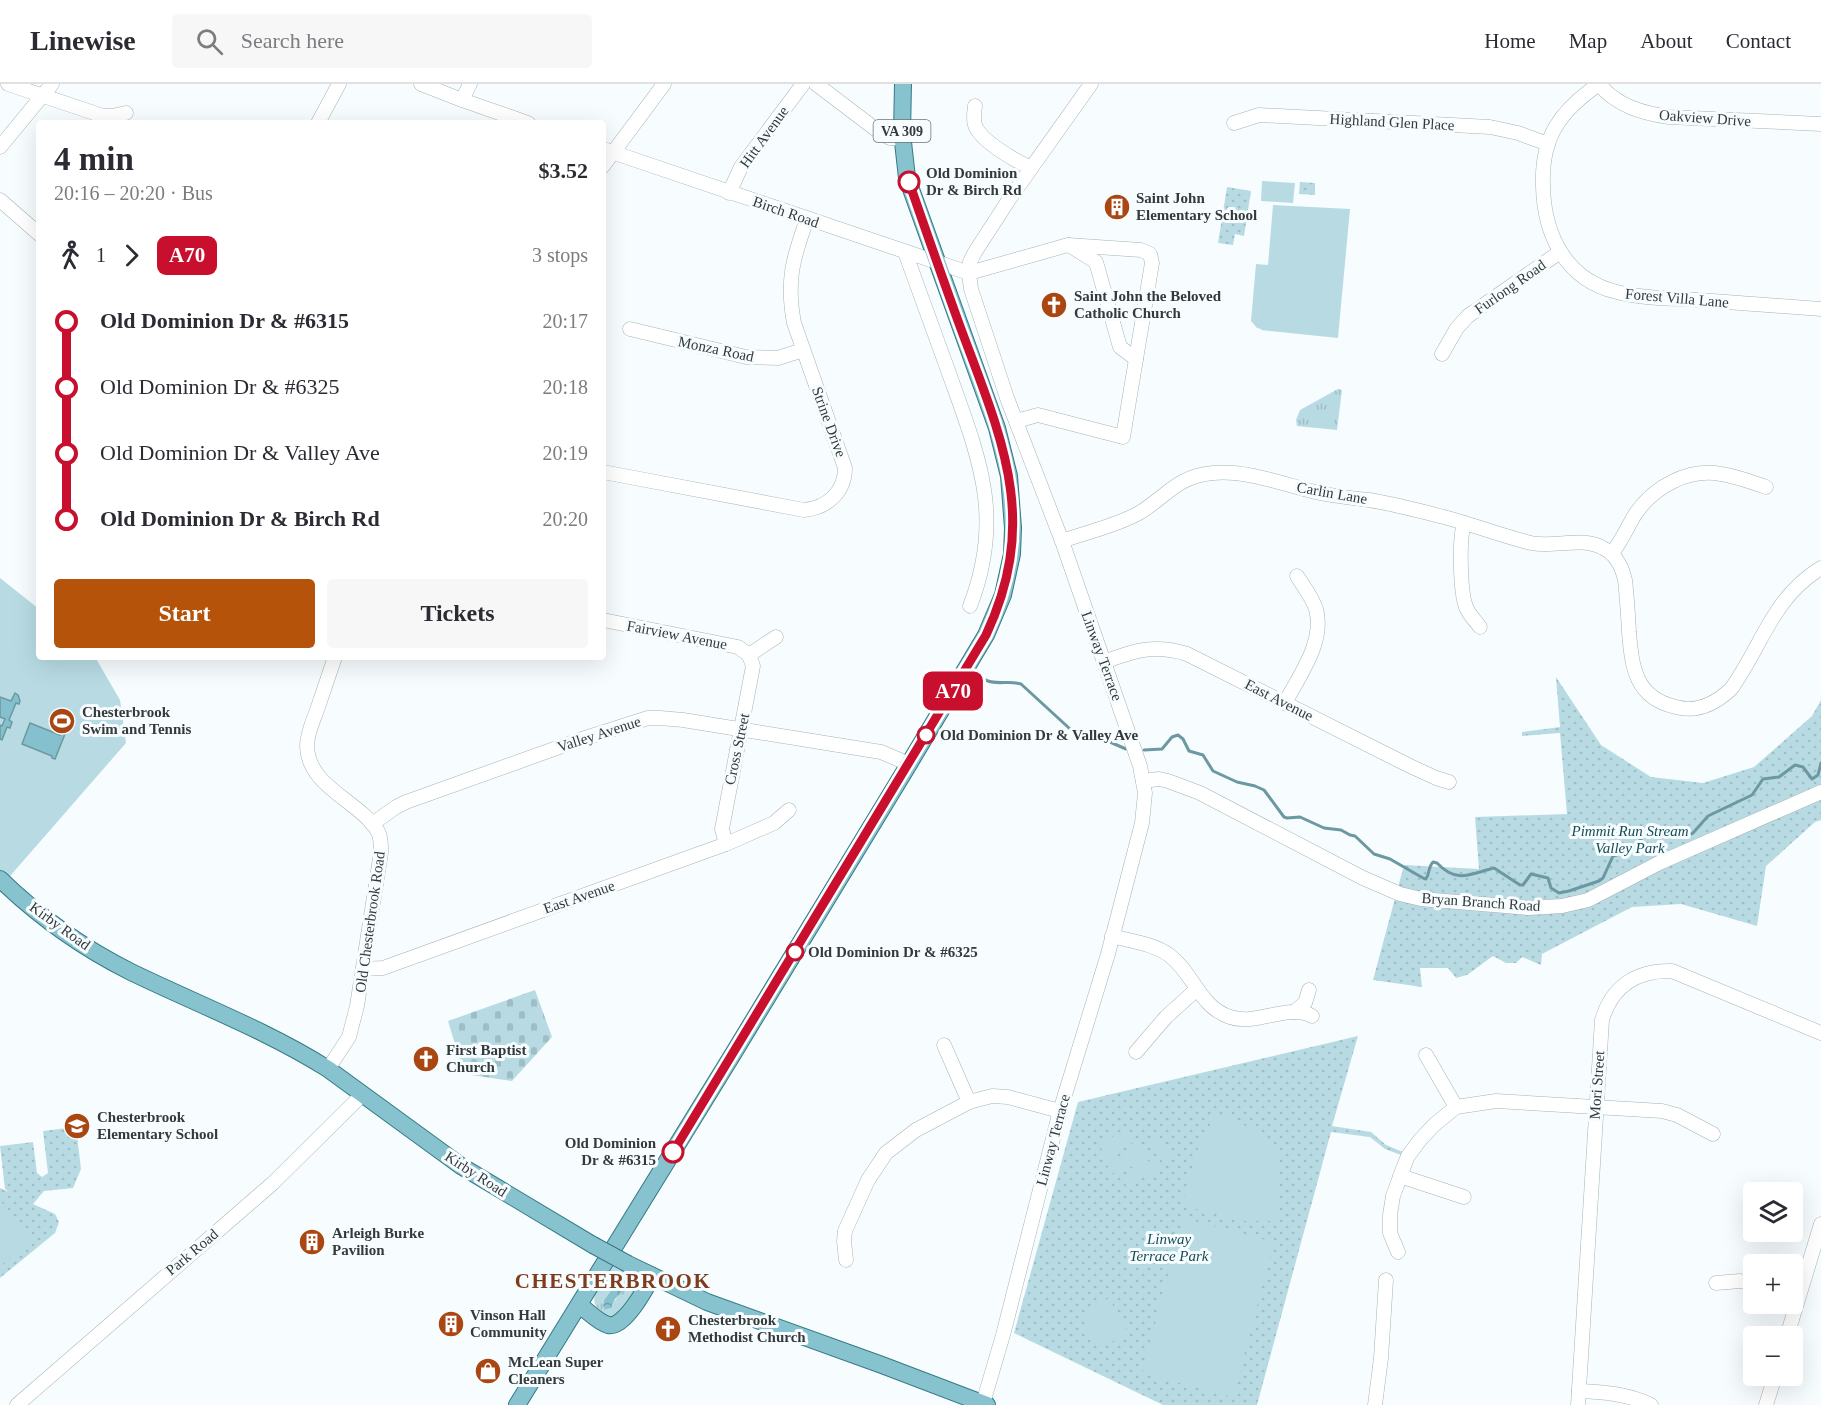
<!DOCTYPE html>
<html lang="en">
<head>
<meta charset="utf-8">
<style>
  body { margin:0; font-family:"Times New Roman",serif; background:#f7f7f7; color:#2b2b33; height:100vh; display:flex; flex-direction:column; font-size:22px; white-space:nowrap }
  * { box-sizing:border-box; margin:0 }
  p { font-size:20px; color:#7c7c81 }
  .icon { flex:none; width:33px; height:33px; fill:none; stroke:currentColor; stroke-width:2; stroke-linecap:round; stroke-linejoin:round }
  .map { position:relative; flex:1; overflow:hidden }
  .panel { position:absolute; left:36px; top:36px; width:570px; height:540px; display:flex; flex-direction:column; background:#fff; border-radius:6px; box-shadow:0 6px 24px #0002 }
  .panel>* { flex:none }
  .badge { padding:0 12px; border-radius:9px; font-size:21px; line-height:39px }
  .buttons { position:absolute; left:1743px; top:1098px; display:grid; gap:12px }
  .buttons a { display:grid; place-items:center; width:60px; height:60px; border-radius:6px; background:#fff; box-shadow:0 6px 24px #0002; font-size:30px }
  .map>.badge { position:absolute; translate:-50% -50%; box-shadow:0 0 0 3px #fff }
  .legs { display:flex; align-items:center; gap:9px; height:66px; padding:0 18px; font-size:20px }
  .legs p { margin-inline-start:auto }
  .headline { display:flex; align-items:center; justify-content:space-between; height:102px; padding:0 18px }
  h1 { font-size:33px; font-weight:800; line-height:45px }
  .primary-button { display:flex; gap:12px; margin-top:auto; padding:12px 18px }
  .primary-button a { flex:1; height:69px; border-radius:6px; background:#b45309; color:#fff; font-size:24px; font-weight:800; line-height:69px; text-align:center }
  .primary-button a+a { background:#f7f7f7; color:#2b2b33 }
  ul { padding:0 18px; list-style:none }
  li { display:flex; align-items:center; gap:21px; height:66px; font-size:22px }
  li i { display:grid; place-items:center; width:9px; height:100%; margin:0 8px; background:currentColor }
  li i::after { content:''; width:15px; height:15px; margin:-8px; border:4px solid; border-radius:50%; background:#fff }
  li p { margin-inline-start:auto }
  li:first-child i { background:linear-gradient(#0000 50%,currentColor 0) }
  li:last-child i { background:linear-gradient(currentColor 50%,#0000 0) }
  header { display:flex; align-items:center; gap:36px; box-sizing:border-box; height:84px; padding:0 30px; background:#fff; border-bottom:2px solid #e1e1e2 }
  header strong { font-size:28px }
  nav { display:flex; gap:33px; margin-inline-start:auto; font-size:21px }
  .search { width:420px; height:54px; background:#f7f7f7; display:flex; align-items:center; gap:15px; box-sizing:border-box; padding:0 21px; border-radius:6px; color:#7c7c81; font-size:22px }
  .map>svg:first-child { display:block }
  .grass { fill:url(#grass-tufts); fill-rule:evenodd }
  .forest { fill:url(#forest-crowns) }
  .cemetery { fill:url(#cemetery-stones) }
  .park { fill:url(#park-dots) }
  .garden { fill:#b8dbe3 }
  .water { fill:#84c0cd; stroke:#6c98a1; stroke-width:1.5 }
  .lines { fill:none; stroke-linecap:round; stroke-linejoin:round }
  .stream { stroke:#6c98a1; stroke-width:3 }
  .minor-casing { stroke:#a5b3b6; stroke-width:15 }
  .major-casing { stroke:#357985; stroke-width:18 }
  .minor { stroke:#fff; stroke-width:14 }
  .major { stroke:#86c3ce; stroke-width:16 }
  .major-bridge-casing { stroke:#357985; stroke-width:18; stroke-linecap:butt }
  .major-bridge { stroke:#86c3ce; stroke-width:16 }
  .line-1-casing { stroke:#fff; stroke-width:14 }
  .line-1 { stroke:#c8102e; stroke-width:9 }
  .stop-1-dot { fill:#fff; stroke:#c8102e; stroke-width:3 }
  .labels { text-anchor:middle; stroke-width:6; stroke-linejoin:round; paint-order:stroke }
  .shield { fill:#f7fdfe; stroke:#6e7476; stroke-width:1.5 }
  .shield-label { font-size:14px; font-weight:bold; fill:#343a3b }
  .street-label { font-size:15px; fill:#343a3b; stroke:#f7fdfe }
  .stop-label { font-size:15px; font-weight:bold; fill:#343a3b; stroke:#f7fdfe; text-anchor:start }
  .poi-label { font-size:15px; font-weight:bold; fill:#343a3b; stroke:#f7fdfe; text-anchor:start }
  .park-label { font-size:15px; font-style:italic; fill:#164b55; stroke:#f7fdfe }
  .district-label { font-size:21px; font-weight:bold; letter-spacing:1.5px; fill:#7e3c1f; stroke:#f7fdfe }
</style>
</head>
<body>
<header>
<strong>Linewise</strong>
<div class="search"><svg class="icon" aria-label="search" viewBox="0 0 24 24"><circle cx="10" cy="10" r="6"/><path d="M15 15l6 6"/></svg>Search here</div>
<nav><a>Home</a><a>Map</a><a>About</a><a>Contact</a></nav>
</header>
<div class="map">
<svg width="1821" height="1321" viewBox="0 0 1821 1321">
  <defs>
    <pattern id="grass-tufts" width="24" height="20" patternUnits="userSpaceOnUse" patternTransform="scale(1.5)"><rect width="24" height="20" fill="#b8dbe3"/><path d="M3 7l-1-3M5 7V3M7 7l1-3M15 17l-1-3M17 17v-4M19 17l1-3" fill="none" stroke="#9fbdc4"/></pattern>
    <pattern id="forest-crowns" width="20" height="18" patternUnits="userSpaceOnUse" patternTransform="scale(1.5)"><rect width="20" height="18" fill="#87c2cf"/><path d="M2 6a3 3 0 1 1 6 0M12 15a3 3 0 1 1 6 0" fill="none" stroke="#6f9fa9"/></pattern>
    <pattern id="cemetery-stones" width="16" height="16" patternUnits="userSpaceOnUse" patternTransform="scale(1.5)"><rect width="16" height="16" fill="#b8dbe3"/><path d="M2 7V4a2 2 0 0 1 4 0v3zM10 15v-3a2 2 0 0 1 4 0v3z" fill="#9fbdc4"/></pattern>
    <pattern id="park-dots" width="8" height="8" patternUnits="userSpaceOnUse" patternTransform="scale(1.5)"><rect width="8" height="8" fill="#b8dbe3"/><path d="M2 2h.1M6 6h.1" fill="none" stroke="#9fbdc4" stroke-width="1.8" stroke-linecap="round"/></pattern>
  </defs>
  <rect width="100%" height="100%" fill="#f7fdfe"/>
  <g class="grass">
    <path d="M1338,305L1342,306L1337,346L1297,342L1296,336L1300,326Z"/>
    <path d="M611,1181L627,1190L632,1200L636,1203L634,1211L619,1231L609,1233C605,1229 597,1225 595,1220C591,1209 605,1191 611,1181ZM619,1199L623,1202C622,1210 615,1214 612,1222H603L604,1216L614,1201Z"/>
  </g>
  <path class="forest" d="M616,1199L622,1201V1208L615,1215L611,1224L606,1225L603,1222L604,1216Z"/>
  <path class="cemetery" d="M535,906L552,953L512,997L464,990L448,937Z"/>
  <g class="park">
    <path d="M1300,98L1315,99V111L1299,110Z"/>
    <path d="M1227,103L1251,107L1244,152L1235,150L1233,161L1218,159Z"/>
    <path d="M1556,593L1601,661L1651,693L1703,699L1754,683L1812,632L1821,616V736L1815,738L1766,782L1757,842L1681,820L1632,823L1542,870L1541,881L1522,873L1516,879H1506L1493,872L1467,891L1456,894L1448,884H1420L1422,903L1373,896L1404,781L1479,785L1475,733L1567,730L1560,649L1522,652V648L1560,643Z"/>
    <path d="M1358,952L1332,1042L1371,1048L1386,1061L1403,1068L1401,1071L1385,1065L1370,1053L1331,1048L1257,1321H1163L1014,1249L1078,1018Z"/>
    <path d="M76,1043L81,1085L73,1104L44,1107L33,1120L55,1130L59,1138L55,1149L0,1194V1104L9,1108L5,1105L0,1062L33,1058L37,1089L42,1093L48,1089L43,1047Z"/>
  </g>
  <g class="garden">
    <path d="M1262,97L1295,99L1293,119L1261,117Z"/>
    <path d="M1273,121L1350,125L1338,254L1261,246V245L1257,244L1251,237L1256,180L1268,181Z"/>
    <path d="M0,494L39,525V573H95L120,616L126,659L4,799L0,794Z"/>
    <path d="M1224,1031C1235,1037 1265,1049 1272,1059C1281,1069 1277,1122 1277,1137H1244L1188,1123L1184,1114L1199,1060L1215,1032Z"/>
    <path d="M1127,1044L1135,1057L1107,1074L1099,1061Z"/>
    <path d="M1157,1052L1170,1074L1163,1079L1150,1056Z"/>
    <path d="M1138,1062L1139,1064L1144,1062L1148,1070L1144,1072L1145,1075L1117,1091L1115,1088L1110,1091L1106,1084L1111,1081L1109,1078Z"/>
    <path d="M1154,1074L1160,1084L1127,1103L1122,1093Z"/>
    <path d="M0,1116L32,1154L0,1182Z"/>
    <path d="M1183,1134L1274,1158L1233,1313L1142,1289Z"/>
    <path d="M1109,1214L1128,1249L1099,1265L1080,1231Z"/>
  </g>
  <g class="water">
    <path d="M15,609L18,611L20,617L19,620L16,619L9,636L12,638L10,644L7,643L2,656L0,655V641L2,642L5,635L0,633V613L11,617Z"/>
    <path d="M30,639L60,651L61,649L65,650L55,675L52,674V672L22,660Z"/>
  </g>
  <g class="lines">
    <g class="stream">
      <path d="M984,595C994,602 1009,596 1021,600L1069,644L1078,648H1093L1103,655L1126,665"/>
      <path d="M1144,666L1162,665L1172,653L1178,651L1183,655L1189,667L1203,671L1213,687L1237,698L1255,702L1264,706L1284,733L1287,734L1300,733L1324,744L1341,746L1350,751L1355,752L1374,770L1390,775L1423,794L1426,795C1430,789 1428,783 1433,778L1437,779C1457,800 1470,790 1494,784L1520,801H1523L1531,790L1548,794L1551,804L1559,809L1569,807L1599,797L1603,794L1613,772C1623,770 1633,766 1639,758C1644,752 1644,746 1652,743L1661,750L1688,752L1693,749L1708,732L1752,711L1763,695L1779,693L1795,681L1803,683L1812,695L1818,691L1821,679"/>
    </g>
    <defs>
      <g id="minor">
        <path d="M8,0L103,32H112L126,29"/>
        <path d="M421,0L462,16L528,39"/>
        <path d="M816,0L882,50L890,54L902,55"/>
        <path d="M1599,0C1560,27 1541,53 1543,102C1544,151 1566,196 1617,208C1643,215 1672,214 1699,216C1739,219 1780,222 1821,225"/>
        <path d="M1599,0C1617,22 1642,29 1669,33L1821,40"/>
        <path d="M462,16L470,0"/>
        <path d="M975,22C974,29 973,35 975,41C980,57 1016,77 1031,84"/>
        <path d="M318,39L339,0"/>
        <path d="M1234,39L1259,31L1490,43L1518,49L1548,60"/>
        <path d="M0,63L52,0"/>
        <path d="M603,65L969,189"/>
        <path d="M603,82L664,0"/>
        <path d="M729,109L741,83L803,0"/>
        <path d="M0,116L39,150"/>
        <path d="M1069,161L1096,178L1120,263L1136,275"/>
        <path d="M905,168C920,209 935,251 950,292C980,376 1004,434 970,522"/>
        <path d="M969,189L1068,161L1141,166L1150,170L1152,179L1123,353L1038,331L1016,337"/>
        <path d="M630,245L746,273L778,274L803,266"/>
        <path d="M1442,270L1457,244L1468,232L1560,168"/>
        <path d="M603,388L804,426C827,424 845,408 845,384L794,239C786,197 793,174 807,135"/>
        <path d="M1464,439C1459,456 1460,507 1466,523C1469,531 1475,536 1480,543"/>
        <path d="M1062,457C1087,448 1116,442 1139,429C1166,413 1177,392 1213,389C1247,386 1283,400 1315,408C1333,412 1351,414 1369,416C1394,420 1420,427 1444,433C1474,441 1502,452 1531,459C1555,464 1581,452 1603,464C1616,470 1622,483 1625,496C1627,513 1628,530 1629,548C1632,583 1635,614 1676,623C1697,629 1716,619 1731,605C1762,562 1772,514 1821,484"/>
        <path d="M1612,469C1622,457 1627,443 1636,429C1654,403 1688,384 1721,390C1736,392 1751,398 1766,403"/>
        <path d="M603,536L738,563L749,571L753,582L722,745L726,760"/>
        <path d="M749,571L776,553"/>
        <path d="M1104,578C1135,566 1155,560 1187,570L1410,682L1436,694L1449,698"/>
        <path d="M1285,619C1299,592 1325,558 1316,525C1312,513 1304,503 1297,492"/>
        <path d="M1143,697L1159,695L1168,697L1200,709L1363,794L1400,810L1421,815L1528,824L1562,822L1588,816L1659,779L1821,708"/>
        <path d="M372,740L396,723L406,718L579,656L648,634H660L683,636L881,668L909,680"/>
        <path d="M1112,852C1130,857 1154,860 1169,871C1193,888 1199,923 1230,933C1257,942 1289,919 1312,932"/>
        <path d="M363,885L383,884L726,760L774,739L789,726"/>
        <path d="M1294,928L1305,919L1309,906"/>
        <path d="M944,961L969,1018"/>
        <path d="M1136,968L1166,933L1197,905"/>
        <path d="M1426,971L1456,1023"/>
        <path d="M328,985L349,953L357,922L381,768C381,760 381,752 377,746C358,716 308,703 307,662C307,650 313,637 317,626C323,608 329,591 335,573"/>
        <path d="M1400,1092L1464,1113"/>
        <path d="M1398,1168L1390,1149V1131L1393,1112L1404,1082L1408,1072L1420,1056L1434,1041L1456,1023L1496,1017L1662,1027L1677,1031L1713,1050"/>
        <path d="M846,1176L844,1157L845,1147L868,1096L886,1069L916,1046L969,1018L992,1012L1008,1013L1060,1027"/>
        <path d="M1716,1199L1740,1197L1754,1200"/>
        <path d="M1787,1252L1821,1140"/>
        <path d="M1579,1307C1604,1308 1628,1310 1651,1321"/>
        <path d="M983,1319L1003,1251L1060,1027L1108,870L1142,739L1145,709L1140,682L1062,457L1007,314L971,205L969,189L970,178L975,168L1010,114L1091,0"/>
        <path d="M17,1321L273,1099L362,1011"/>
        <path d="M1375,1321L1381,1274L1386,1196"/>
        <path d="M1578,1321L1602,936C1612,902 1637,886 1672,887L1821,949"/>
        <path d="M1766,1321L1775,1292"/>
      </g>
      <g id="major">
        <path d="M0,795C38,832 83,864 131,888C197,920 266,946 328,985L461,1082L593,1161"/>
        <path d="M628,1180L707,1218L882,1281L987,1321"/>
        <path d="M579,1221C588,1227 598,1238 608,1241C624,1245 646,1204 652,1192"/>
        <path d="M517,1321L733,970L909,680L986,551L1003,511L1012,470L1013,444L1009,392L997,344L907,94L902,49L903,0"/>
      </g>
    </defs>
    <use href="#minor" class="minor-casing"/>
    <use href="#major" class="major-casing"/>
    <use href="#minor" class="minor"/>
    <use href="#major" class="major"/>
    <defs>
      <path id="major-bridge" d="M593,1161L628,1180"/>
    </defs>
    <use href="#major-bridge" class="major-bridge-casing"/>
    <use href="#major-bridge" class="major-bridge"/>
  </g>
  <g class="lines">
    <defs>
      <path id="line-1" d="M673,1068L986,551C1040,436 1002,355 961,245C943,196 926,147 909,98"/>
    </defs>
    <use href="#line-1" class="line-1-casing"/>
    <use href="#line-1" class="line-1"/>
  </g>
  <defs>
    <symbol id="building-disc" viewBox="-11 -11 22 22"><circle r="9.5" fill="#aa4612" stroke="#f7fdfe"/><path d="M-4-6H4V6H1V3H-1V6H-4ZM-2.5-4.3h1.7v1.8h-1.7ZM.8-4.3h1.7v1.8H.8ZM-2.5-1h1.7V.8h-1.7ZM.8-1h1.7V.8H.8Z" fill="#fff"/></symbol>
    <symbol id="church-disc" viewBox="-11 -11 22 22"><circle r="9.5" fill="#aa4612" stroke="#f7fdfe"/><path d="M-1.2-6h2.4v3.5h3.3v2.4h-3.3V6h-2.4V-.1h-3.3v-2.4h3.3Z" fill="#fff"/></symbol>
    <symbol id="stadium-disc" viewBox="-11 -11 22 22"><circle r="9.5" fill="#aa4612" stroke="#f7fdfe"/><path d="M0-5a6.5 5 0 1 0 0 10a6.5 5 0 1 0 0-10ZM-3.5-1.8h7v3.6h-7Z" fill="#fff"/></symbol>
    <symbol id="school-disc" viewBox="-11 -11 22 22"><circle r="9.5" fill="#aa4612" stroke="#f7fdfe"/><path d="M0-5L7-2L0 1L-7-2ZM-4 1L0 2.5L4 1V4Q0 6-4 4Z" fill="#fff"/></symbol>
    <symbol id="shop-disc" viewBox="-11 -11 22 22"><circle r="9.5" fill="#aa4612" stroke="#f7fdfe"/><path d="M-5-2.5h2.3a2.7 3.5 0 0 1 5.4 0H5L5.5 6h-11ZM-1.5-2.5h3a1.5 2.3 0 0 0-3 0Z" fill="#fff"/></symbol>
  </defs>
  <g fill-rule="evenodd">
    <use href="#building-disc" x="1102" y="108" width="30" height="30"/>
    <use href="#church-disc" x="1039" y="206" width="30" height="30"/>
    <use href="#stadium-disc" x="47" y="622" width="30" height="30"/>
    <use href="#church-disc" x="411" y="960" width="30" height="30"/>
    <use href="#school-disc" x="62" y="1027" width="30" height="30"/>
    <use href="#building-disc" x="297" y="1143" width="30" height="30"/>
    <use href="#building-disc" x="436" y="1225" width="30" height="30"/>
    <use href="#church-disc" x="653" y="1230" width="30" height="30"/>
    <use href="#shop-disc" x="473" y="1272" width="30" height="30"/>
  </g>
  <g class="stop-1-dot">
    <circle cx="909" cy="98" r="10"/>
    <circle cx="926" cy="651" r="8"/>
    <circle cx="795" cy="868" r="8"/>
    <circle cx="673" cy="1068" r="10"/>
  </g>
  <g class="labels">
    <rect class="shield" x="873.5" y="36" width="57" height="22" rx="4.5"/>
    <g class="shield-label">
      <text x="902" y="52">VA 309</text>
    </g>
    <g class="street-label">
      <text transform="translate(1705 34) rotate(4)" y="5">Oakview Drive</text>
      <text transform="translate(1392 38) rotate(3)" y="5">Highland Glen Place</text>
      <text transform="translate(764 53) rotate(-54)" y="5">Hitt Avenue</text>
      <text transform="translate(786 128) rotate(19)" y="5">Birch Road</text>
      <text transform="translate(1510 203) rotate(-35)" y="5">Furlong Road</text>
      <text transform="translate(1677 214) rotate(5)" y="5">Forest Villa Lane</text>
      <text transform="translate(716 265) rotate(12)" y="5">Monza Road</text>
      <text transform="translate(829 338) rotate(70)" y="5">Strine Drive</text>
      <text transform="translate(1332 409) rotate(10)" y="5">Carlin Lane</text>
      <text transform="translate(677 551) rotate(11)" y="5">Fairview Avenue</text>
      <text transform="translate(1102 572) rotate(70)" y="5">Linway Terrace</text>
      <text transform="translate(1279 616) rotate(27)" y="5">East Avenue</text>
      <text transform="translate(599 650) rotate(-18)" y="5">Valley Avenue</text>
      <text transform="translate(737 665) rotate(-78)" y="5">Cross Street</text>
      <text transform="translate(579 813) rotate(-19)" y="5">East Avenue</text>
      <text transform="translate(1481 818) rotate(4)" y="5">Bryan Branch Road</text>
      <text transform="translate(370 838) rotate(-82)" y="5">Old Chesterbrook Road</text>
      <text transform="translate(60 842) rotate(36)" y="5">Kirby Road</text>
      <text transform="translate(1597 1001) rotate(-86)" y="5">Mori Street</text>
      <text transform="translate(1053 1056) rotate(-75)" y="5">Linway Terrace</text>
      <text transform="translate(476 1090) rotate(33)" y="5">Kirby Road</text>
      <text transform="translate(192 1168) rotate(-40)" y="5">Park Road</text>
    </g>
    <g class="stop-label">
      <text x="926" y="94">Old Dominion<tspan x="926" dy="17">Dr &amp; Birch Rd</tspan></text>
      <text x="940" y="656">Old Dominion Dr &amp; Valley Ave</text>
      <text x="808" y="873">Old Dominion Dr &amp; #6325</text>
      <text x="656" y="1064" text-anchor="end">Old Dominion<tspan x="656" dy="17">Dr &amp; #6315</tspan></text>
    </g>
    <g class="poi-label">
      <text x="1136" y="119">Saint John<tspan x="1136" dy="17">Elementary School</tspan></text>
      <text x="1074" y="217">Saint John the Beloved<tspan x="1074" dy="17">Catholic Church</tspan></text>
      <text x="82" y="633">Chesterbrook<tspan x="82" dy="17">Swim and Tennis</tspan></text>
      <text x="446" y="971">First Baptist<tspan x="446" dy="17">Church</tspan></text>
      <text x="97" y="1038">Chesterbrook<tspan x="97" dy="17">Elementary School</tspan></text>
      <text x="332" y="1154">Arleigh Burke<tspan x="332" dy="17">Pavilion</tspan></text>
      <text x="470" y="1236">Vinson Hall<tspan x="470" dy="17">Community</tspan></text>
      <text x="688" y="1241">Chesterbrook<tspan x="688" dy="17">Methodist Church</tspan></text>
      <text x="508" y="1283">McLean Super<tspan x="508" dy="17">Cleaners</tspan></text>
    </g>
    <g class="park-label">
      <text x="1630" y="752">Pimmit Run Stream<tspan x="1630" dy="17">Valley Park</tspan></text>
      <text x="1169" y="1160">Linway<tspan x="1169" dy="17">Terrace Park</tspan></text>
    </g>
    <g class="district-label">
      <text x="613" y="1204">CHESTERBROOK</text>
    </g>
  </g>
</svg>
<div class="buttons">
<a><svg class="icon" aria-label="layers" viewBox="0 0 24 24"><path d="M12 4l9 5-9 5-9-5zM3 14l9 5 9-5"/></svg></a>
<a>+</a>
<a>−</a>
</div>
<b class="badge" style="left:953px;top:607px;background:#c8102e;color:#fff">A70</b>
<section class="panel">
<div class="headline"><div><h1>4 min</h1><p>20:16 – 20:20 · Bus</p></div><b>$3.52</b></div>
<div class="legs"><svg class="icon" aria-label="walk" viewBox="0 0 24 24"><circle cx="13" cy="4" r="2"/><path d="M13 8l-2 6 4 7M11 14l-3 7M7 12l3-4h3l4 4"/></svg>1<svg class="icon" aria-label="forward" viewBox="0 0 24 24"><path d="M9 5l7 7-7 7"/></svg><b class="badge" style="background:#c8102e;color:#fff">A70</b><p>3 stops</p></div>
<ul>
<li><i style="color:#c8102e"></i><b>Old Dominion Dr &amp; #6315</b><p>20:17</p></li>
<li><i style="color:#c8102e"></i><span>Old Dominion Dr &amp; #6325</span><p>20:18</p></li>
<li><i style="color:#c8102e"></i><span>Old Dominion Dr &amp; Valley Ave</span><p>20:19</p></li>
<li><i style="color:#c8102e"></i><b>Old Dominion Dr &amp; Birch Rd</b><p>20:20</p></li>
</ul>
<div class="primary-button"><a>Start</a><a>Tickets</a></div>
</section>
</div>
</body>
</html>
